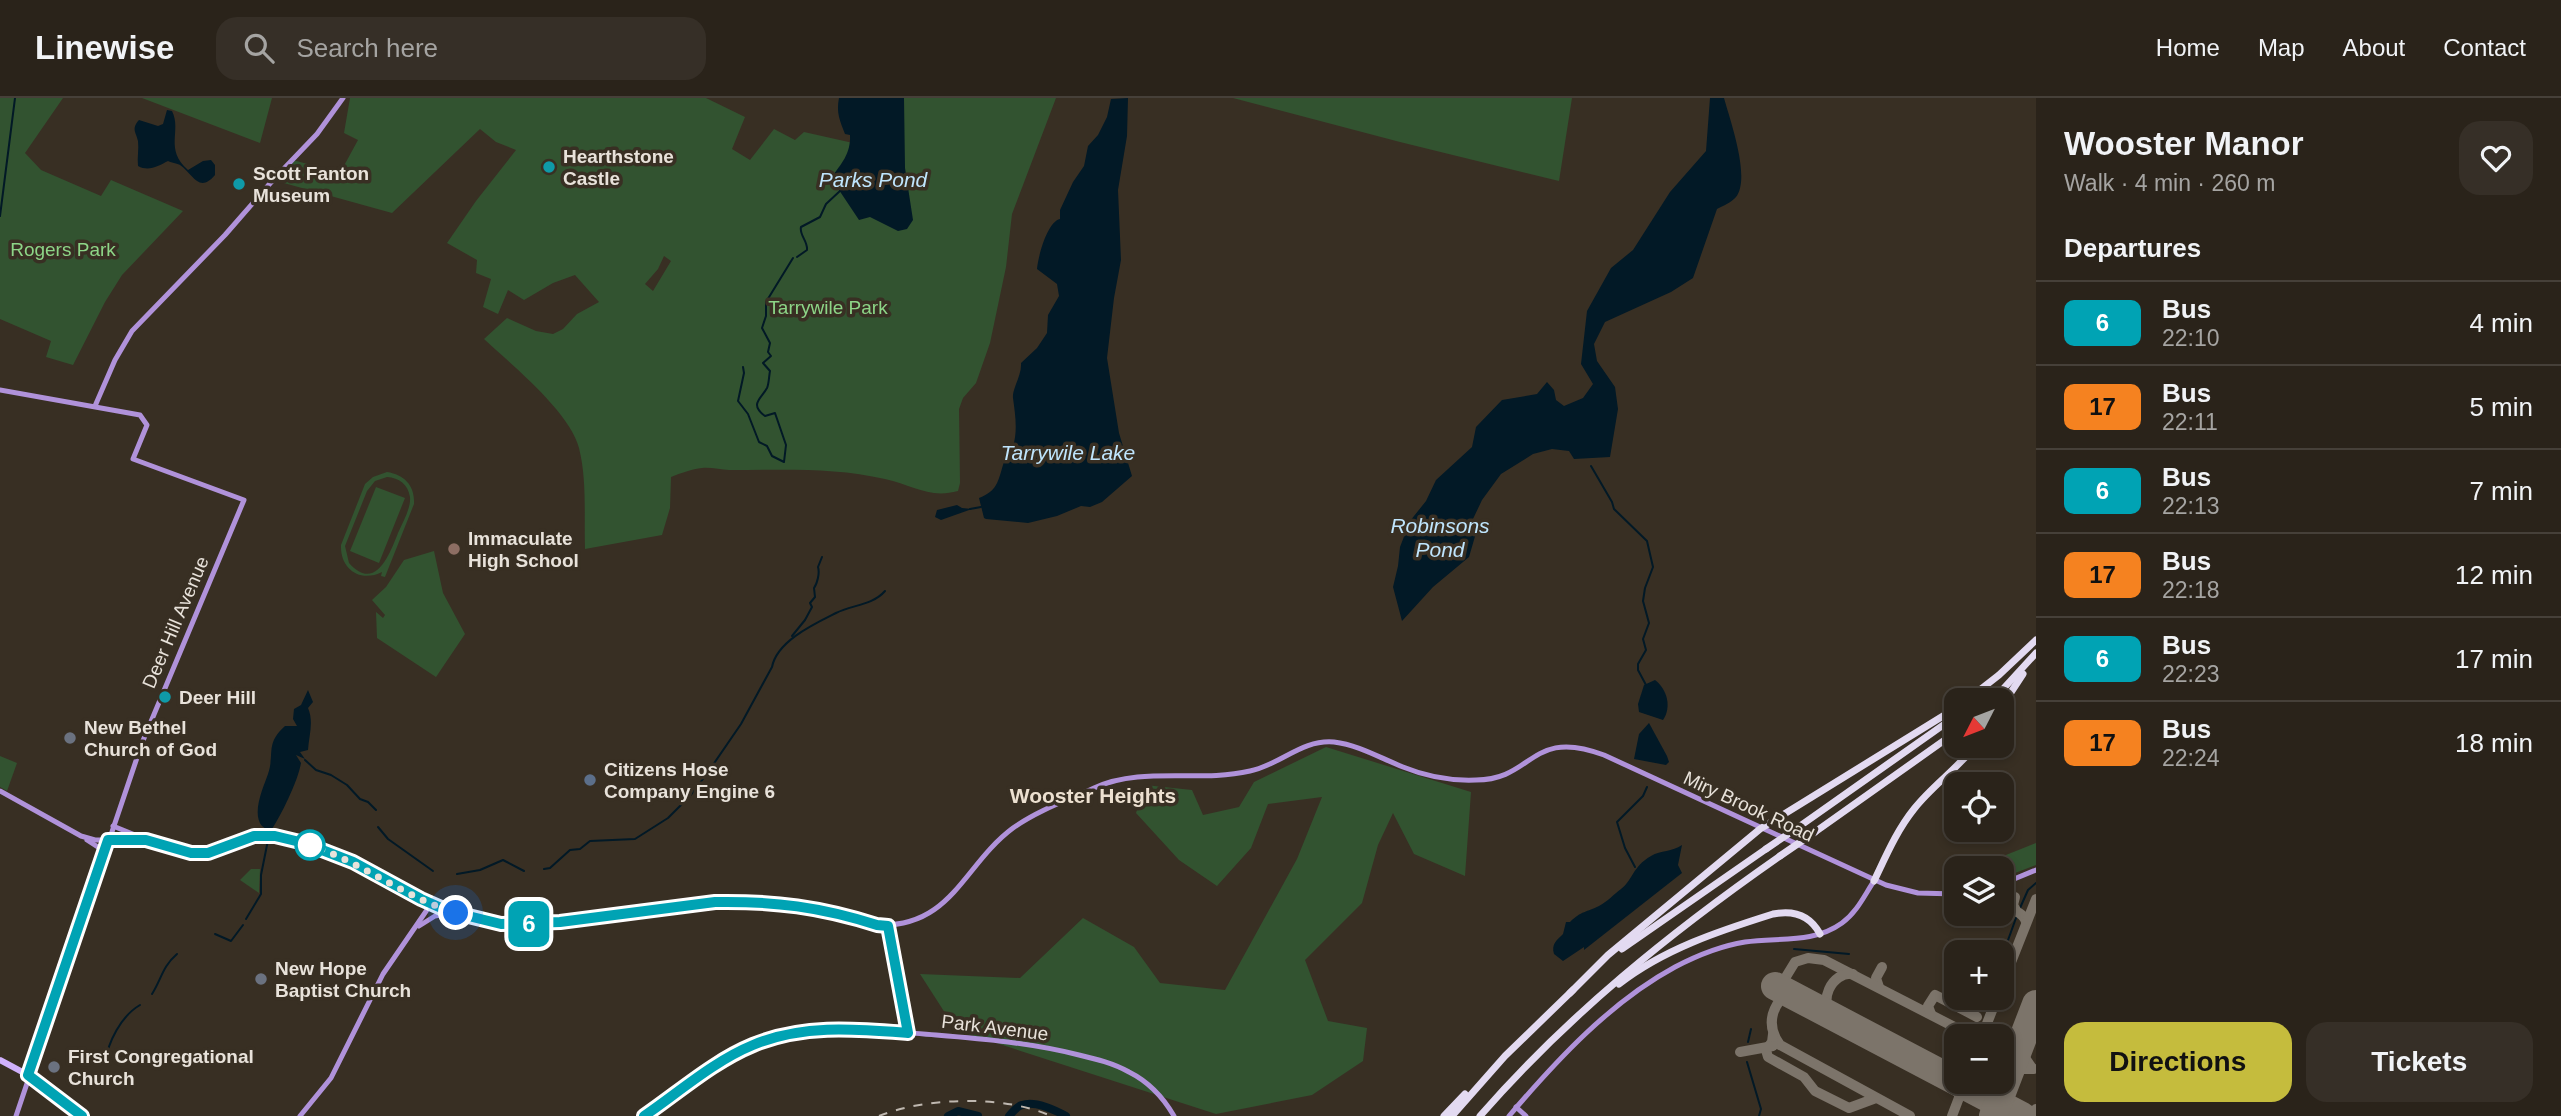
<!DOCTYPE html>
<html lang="en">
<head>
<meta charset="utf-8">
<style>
  body { margin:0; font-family:Helvetica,sans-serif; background:#362f27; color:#f1f3f6; height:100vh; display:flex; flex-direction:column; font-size:26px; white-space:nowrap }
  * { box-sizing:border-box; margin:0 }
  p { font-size:23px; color:#a5a4a2 }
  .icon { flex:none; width:38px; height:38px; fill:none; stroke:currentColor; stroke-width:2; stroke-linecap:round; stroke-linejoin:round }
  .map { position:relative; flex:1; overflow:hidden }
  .panel { display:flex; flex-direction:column; background:#2a231a; width:525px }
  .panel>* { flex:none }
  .badge { padding:0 14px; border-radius:10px; font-size:24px; line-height:46px }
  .needle { width:46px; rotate:228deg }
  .fabs { position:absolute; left:1944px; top:590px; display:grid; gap:14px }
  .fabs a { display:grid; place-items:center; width:70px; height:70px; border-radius:14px; background:#2a231a; box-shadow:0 4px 10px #0003,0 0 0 2px #464039; font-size:35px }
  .you { position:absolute; width:35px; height:35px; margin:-18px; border:5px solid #fff; border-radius:50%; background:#1a73e8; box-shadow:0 0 0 10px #1a73e833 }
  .map>.badge { position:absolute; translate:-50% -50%; box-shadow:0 0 0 4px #fff }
  h2 { padding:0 28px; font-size:26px; line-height:63px }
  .round { display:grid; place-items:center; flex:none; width:74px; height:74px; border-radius:21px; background:#362f27 }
  .head { display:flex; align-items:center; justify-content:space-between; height:119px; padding:0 28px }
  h1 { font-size:33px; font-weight:700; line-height:52px }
  .action { display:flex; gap:14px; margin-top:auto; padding:14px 28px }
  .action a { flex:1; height:80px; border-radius:21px; background:#c5bc3d; color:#111; font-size:28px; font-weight:700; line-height:80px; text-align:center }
  .action a+a { background:#362f27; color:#f1f3f6 }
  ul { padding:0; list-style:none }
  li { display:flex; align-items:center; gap:21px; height:84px; padding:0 28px; border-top:2px solid #464039 }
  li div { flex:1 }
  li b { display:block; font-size:26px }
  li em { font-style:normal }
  li .badge { min-width:77px; font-weight:700; text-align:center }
  header { display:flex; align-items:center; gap:42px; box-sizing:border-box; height:98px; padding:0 35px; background:#2a231a; border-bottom:2px solid #464039 }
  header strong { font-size:33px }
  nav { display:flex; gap:38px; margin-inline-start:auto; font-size:24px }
  .search { width:490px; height:63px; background:#362f27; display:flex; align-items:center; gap:18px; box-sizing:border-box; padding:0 24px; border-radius:21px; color:#a5a4a2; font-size:26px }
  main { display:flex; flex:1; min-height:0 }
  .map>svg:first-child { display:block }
  .green { fill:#325330; fill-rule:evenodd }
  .water { fill:#021926 }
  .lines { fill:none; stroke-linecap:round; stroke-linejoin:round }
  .stream { stroke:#021926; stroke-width:2 }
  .river { stroke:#021926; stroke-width:8 }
  .taxiway { stroke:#7c746a; stroke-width:10 }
  .runway { stroke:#7c746a; stroke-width:28 }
  .secondary { stroke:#b092da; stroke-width:5 }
  .primary { stroke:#d0b1fc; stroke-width:6 }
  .highway { stroke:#e3daf1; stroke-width:7 }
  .rail { stroke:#bfb8b0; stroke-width:2; stroke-dasharray:9 9; stroke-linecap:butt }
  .highway-bridge { stroke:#e3daf1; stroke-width:7 }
  .line-casing { stroke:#fff; stroke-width:16 }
  .line { stroke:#00a3b4; stroke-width:10 }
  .walk { stroke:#e8e2da; stroke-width:7; stroke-dasharray:0 12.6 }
  .culture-dot { fill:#0f9aa8; stroke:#382f23; stroke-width:2.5 }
  .education-dot { fill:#8d6e63; stroke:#382f23; stroke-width:2.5 }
  .worship-dot { fill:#6b7280; stroke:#382f23; stroke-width:2.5 }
  .service-dot { fill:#5c6f8a; stroke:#382f23; stroke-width:2.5 }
  .stop-dot { fill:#fff; stroke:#00a3b4; stroke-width:3.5 }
  .labels { text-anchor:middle; stroke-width:7; stroke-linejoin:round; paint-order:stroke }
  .poi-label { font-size:19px; font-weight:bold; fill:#e8e2da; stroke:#382f23; text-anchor:start }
  .park-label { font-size:19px; fill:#8dd587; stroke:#382f23 }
  .street-label { font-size:19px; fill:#e8e2da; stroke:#382f23 }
  .water-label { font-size:21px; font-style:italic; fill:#bfe5fd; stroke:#382f23 }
  .neighbourhood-label { font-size:21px; font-weight:bold; fill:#ece0d0; stroke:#382f23 }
</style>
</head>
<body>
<header>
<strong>Linewise</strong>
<div class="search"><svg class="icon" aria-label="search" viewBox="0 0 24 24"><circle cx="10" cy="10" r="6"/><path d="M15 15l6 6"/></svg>Search here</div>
<nav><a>Home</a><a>Map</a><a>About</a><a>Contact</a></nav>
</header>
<main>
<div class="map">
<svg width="2036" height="1018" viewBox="0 0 2036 1018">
  <rect width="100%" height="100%" fill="#382f23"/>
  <g class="green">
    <path d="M0,0H63L25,55L41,72L101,98L111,82L183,113L122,177L105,204L73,267L46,259L51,243L0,221Z"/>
    <path d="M142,0H272L260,45Z"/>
    <path d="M350,0H706L745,19L732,51L750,62L774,31L795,42L804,34L853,45L842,0H1056L1012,116L1006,169L990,245L976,285L963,300L959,311L960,385L958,393C929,401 913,387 885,381C834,369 782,372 729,372C721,372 711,369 702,370C692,371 681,375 671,379L670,410L662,437L585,451C584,417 587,382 579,350C570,314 512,267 484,241L507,220L536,233L553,236L563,231L577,216L599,204L575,177L553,185L524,202L508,192L498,216L483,209L491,181L476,175L477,162L447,145L476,103L516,52L496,44L480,31L392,115L273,82L293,62L340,75L358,42L344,35ZM664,158L671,163L653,193L645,186L658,171Z"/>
    <path d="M1233,0H1572L1559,83L1400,44Z"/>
    <path d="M387,374C405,377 415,388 414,406L385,479L381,478L382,474C360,485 340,471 341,447L365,386L373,379ZM387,379C399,380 408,386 410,399C411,410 403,424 398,435C390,455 376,495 349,465L345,448L367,393L375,383Z"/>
    <path d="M376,389L405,400L379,465L350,453Z"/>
    <path d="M434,453L443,495L465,536L436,579L377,540L376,514L383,520L385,517L372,502L386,489L404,462Z"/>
    <path d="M1326,649L1471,694L1465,778L1414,756L1393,715L1378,747L1362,805L1305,862L1328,923L1367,930L1363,963L1312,997L1216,1016L956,932L920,876L1020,880L1083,820L1134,849L1160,885L1225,892L1297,761L1322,699L1268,706L1251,750L1217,788L1179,762L1136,715L1145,687L1192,692L1203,717L1239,709L1254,684Z"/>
    <path d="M0,658L17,665L7,693L0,689Z"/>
    <path d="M2036,745V767L2002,780V770H1983L1981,767Z"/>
    <path d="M251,771H260L259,795L240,782Z"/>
  </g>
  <g class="water">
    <path d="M839,0H904L905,70L913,122L907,131L898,133L870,119L859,122L831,80C841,66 851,56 850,37L845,36C840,23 836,15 839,0Z"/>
    <path d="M1128,0L1127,38L1118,92L1121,162L1114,200L1107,260L1119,335L1132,378L1102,404L1090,409L1081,408L1057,418L1028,425L986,421L984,420L979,400C997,393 998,384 1003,367C1005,360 1010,355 1013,348C1018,333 1015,315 1013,300C1012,291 1022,277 1021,265L1037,250L1047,235L1048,217L1059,198L1057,186L1037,171C1038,159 1047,124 1060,121V112L1073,84L1084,68L1088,48L1098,37L1107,19L1111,1Z"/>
    <path d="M1710,0H1724C1730,22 1751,80 1736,99C1732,104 1723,108 1717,111L1693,180L1671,194L1605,224L1594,246L1597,263L1615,289L1618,311L1610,359L1574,361L1569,353L1552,351L1533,356L1501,376L1482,402L1473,421L1476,435L1469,459L1433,489L1402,523L1393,489L1398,468L1400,449L1410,423L1426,403L1436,382L1472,349L1476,329L1502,302L1537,296L1547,284L1554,292L1556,302L1564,308L1583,300L1593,286L1581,266L1587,213L1611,170L1633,152L1670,94L1706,53Z"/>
    <path d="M167,12L172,13C182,33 164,51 188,72L203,63L211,62L215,67V77C199,96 193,76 180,67C178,66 170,64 168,63C158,68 149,74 138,68C137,60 139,51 138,43C136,34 131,31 139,22L158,28L163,26Z"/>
    <path d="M957,407L962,410L972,411L941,422L935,419L937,412Z"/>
    <path d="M1655,582C1667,591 1672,609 1663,622L1639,614L1638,606L1644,587Z"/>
    <path d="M308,592L313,604L308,610C314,624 309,637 308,652L300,654L305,661L296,657L301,665C298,683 281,718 270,734C267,731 264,730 262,728C251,715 264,688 268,676C275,655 265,646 285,628H297L293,621L294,611L301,607Z"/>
    <path d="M1649,625L1667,658L1669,664L1666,667L1634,661L1639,636Z"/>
    <path d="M1682,747L1678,767L1682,775L1584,852V849L1563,863L1554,856C1551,846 1557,842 1563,836L1566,824H1570C1581,813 1587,814 1599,808C1607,804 1614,796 1621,791C1633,782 1632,769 1651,758C1661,752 1672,754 1682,747Z"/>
  </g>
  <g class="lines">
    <g class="stream">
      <path d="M0,118L15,0"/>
      <path d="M797,159L807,152C808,143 799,137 801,129L820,119L826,106L841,92"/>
      <path d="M743,269L744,275L738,303L748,316L759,344L767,348L772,358L784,364L786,347L775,315L765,318C749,306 761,301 767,290C769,286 769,277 770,273L763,265L771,258L768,254L770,245L762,230L766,218V204L793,160"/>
      <path d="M1591,368L1612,404L1614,411L1647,443L1653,469L1645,490L1643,503L1649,525L1643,541L1646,552L1638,566V572L1646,587"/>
      <path d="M970,411L981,409"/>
      <path d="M792,538L805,522L812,509L810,505L815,499L814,490C817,486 820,475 818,469L822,459"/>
      <path d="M305,662L316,672L331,677L347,687L360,701L368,704L376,712"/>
      <path d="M378,729L388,741L433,773"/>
      <path d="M1635,769L1625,750L1617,724L1643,698L1647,689"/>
      <path d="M544,771L550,770L570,752L580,751L590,743L635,741L668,720L690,698L706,677L741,626L772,569C777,543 814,526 836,515C852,507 873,507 885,493"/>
      <path d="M457,776L480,772L503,762L524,773"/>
      <path d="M2020,810L2028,792L2036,785"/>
      <path d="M246,821L261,796V777L268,742"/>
      <path d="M215,836L231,843L243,827"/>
      <path d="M1794,851L1849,856"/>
      <path d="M2003,856L2016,820"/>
      <path d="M152,896C162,880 162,869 177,856"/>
      <path d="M1748,944L1751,931"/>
      <path d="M1747,964L1761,1011L1759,1018"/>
      <path d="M105,965C108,944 121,918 140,907"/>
    </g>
    <g class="river">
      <path d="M948,1018L958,1013L978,1018"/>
      <path d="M1009,1018C1012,1015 1017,1008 1022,1007C1035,1002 1055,1012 1066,1018"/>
    </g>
    <g class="taxiway">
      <path d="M2017,814L2013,807L2015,799L2007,800L2005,806C2012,813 2024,814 2026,824"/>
      <path d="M2002,887L2036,801"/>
      <path d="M1879,889L1876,880L1882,869"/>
      <path d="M1790,896L1784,882L1795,864L1808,860L1824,862L1972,938"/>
      <path d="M1793,897L1780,902C1769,917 1769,932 1780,947L1910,1018"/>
      <path d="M1944,901L1956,895"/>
      <path d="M1931,916L1928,908L1935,897L1977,919"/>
      <path d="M1835,920C1816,905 1832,873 1853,876"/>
      <path d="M1773,936L1772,944L1766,952L1768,959L1804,979L1815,993L1849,1010L1876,1000"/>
      <path d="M1982,938L1997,900"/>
      <path d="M2002,952L2012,949L2023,939V957L2032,970"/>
      <path d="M1740,954L1773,948"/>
      <path d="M2002,955L2007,968L2005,986"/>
      <path d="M1956,981L1953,982L1959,990L1960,997"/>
      <path d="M2005,986L2020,971H2034"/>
      <path d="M1959,999L1965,995L1974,993L1968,984"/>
      <path d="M2020,1017H2031L2036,1011"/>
      <path d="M1952,1018L1965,984"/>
    </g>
    <g class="runway">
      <path d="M1775,888L2022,1018"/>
      <path d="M1993,1018L2036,906"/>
    </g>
    <g class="secondary">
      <path d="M0,292L140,317L147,327L133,361L244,402L142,645L16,1018"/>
      <path d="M95,308L115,262L132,233L225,137L273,82L317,36L343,0"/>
      <path d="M0,693L81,738L95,742H146L198,756L217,753L254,738H275L304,745L353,764L421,801L448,813L501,826L560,824L715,804C776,803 819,809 877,827C952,830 963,767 1013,730C1037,713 1067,702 1094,690C1143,668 1198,685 1250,673C1280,667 1302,641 1334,644C1359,647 1380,660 1403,669C1425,678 1452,683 1476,682C1534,682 1530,629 1604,657L1886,787L1918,795L1956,796"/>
      <path d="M113,728L140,739"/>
      <path d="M87,742L104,753"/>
      <path d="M2002,786L2036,772"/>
      <path d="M419,828L435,818L451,815"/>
      <path d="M888,828L908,935"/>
      <path d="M1516,1009L1526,1018"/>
      <path d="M300,1018L331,980L383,876L431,806"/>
      <path d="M644,1018C685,991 724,955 772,941C826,925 881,933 936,937C985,941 1031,945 1079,957C1096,961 1113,965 1129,974C1149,984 1163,999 1174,1018"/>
      <path d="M1509,1018C1556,963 1610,904 1675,869C1696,858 1720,848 1745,844C1778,839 1813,846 1842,825C1857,814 1864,798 1874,783"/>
    </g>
    <path class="primary" d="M0,962L28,977L82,1018"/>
    <g class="highway">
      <path d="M1967,602L1999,577L2036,542"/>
      <path d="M1976,602L1987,593"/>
      <path d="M1993,602L2036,555"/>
      <path d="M2002,608L2023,576"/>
      <path d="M1800,728L1956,618"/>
      <path d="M1815,734L1956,634"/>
      <path d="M1874,783C1886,758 1897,732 1914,711C1932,688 1957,671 1975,648"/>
      <path d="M1622,851L1766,751"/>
      <path d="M1619,886C1664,851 1719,833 1773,816C1793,812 1810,817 1820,836"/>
      <path d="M1570,895L1608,857L1760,731L1956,610"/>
      <path d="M1444,1018L1465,996"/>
      <path d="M1452,1018L1505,958L1573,892"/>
      <path d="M1480,1018C1568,917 1671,834 1780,758"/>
    </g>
    <path class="rail" d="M879,1018C926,999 1005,997 1051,1018"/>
    <g class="highway-bridge">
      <path d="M1766,751L1800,728"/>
      <path d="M1780,758L1815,734"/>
    </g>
  </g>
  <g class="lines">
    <defs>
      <path id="line" d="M82,1018L28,977L108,742H146L191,755H208L254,738H275L304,745L353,764L421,801L448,813L501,826L560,824L715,804C774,803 821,809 877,827L888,828L908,935C856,931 803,926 753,947C714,963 679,994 644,1018"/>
    </defs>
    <use href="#line" class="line-casing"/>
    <use href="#line" class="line"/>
    <path class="walk" d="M310,747C361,764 404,799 456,815"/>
  </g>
  <g class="culture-dot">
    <circle cx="549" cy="69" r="7"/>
    <circle cx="239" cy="86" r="7"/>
    <circle cx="165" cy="599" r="7"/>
  </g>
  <circle class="education-dot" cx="454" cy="451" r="7"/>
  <g class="worship-dot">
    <circle cx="70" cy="640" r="7"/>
    <circle cx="261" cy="881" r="7"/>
    <circle cx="54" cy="969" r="7"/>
  </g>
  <circle class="service-dot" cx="590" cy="682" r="7"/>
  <circle class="stop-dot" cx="310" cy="747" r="14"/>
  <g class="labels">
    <g class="poi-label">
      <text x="563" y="65">Hearthstone<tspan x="563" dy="22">Castle</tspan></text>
      <text x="253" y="82">Scott Fanton<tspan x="253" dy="22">Museum</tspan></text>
      <text x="468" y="447">Immaculate<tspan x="468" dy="22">High School</tspan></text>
      <text x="179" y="606">Deer Hill</text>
      <text x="84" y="636">New Bethel<tspan x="84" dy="22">Church of God</tspan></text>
      <text x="604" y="678">Citizens Hose<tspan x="604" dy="22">Company Engine 6</tspan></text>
      <text x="275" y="877">New Hope<tspan x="275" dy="22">Baptist Church</tspan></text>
      <text x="68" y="965">First Congregational<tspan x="68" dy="22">Church</tspan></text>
    </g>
    <g class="park-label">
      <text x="63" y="158">Rogers Park</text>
      <text x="828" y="216">Tarrywile Park</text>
    </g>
    <g class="street-label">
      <text transform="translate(175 524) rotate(-67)" y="7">Deer Hill Avenue</text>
      <text transform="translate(1749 708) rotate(25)" y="7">Miry Brook Road</text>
      <text transform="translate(995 929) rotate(7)" y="7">Park Avenue</text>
    </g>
    <g class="water-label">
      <text x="873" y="89">Parks Pond</text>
      <text x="1068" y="362">Tarrywile Lake</text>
      <text x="1440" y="435">Robinsons<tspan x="1440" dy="24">Pond</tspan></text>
    </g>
    <g class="neighbourhood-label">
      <text x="1093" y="705">Wooster Heights</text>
    </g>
  </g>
</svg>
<div class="fabs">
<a><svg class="needle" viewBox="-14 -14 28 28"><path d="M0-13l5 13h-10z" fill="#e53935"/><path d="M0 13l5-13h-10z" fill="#a5a4a2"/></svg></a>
<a><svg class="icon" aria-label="locate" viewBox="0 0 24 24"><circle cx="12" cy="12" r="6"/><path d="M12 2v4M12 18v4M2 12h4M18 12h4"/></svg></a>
<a><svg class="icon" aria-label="layers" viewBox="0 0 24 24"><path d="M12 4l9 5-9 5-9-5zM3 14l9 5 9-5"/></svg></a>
<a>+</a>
<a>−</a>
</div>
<div class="you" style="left:456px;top:815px"></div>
<b class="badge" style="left:529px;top:826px;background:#00a3b4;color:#fff">6</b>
</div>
<section class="panel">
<div class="head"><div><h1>Wooster Manor</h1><p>Walk · 4 min · 260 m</p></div><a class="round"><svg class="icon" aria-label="heart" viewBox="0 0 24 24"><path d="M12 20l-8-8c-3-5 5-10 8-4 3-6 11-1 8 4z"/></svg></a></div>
<h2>Departures</h2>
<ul>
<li><span class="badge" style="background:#00a3b4;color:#fff">6</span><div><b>Bus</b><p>22:10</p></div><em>4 min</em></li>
<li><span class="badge" style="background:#f58220;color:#111">17</span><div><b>Bus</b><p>22:11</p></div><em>5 min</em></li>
<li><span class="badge" style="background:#00a3b4;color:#fff">6</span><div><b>Bus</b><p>22:13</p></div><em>7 min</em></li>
<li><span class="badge" style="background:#f58220;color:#111">17</span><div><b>Bus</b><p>22:18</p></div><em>12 min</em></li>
<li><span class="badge" style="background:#00a3b4;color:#fff">6</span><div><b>Bus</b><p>22:23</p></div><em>17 min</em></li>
<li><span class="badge" style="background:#f58220;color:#111">17</span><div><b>Bus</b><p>22:24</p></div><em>18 min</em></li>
</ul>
<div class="action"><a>Directions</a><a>Tickets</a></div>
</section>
</main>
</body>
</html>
